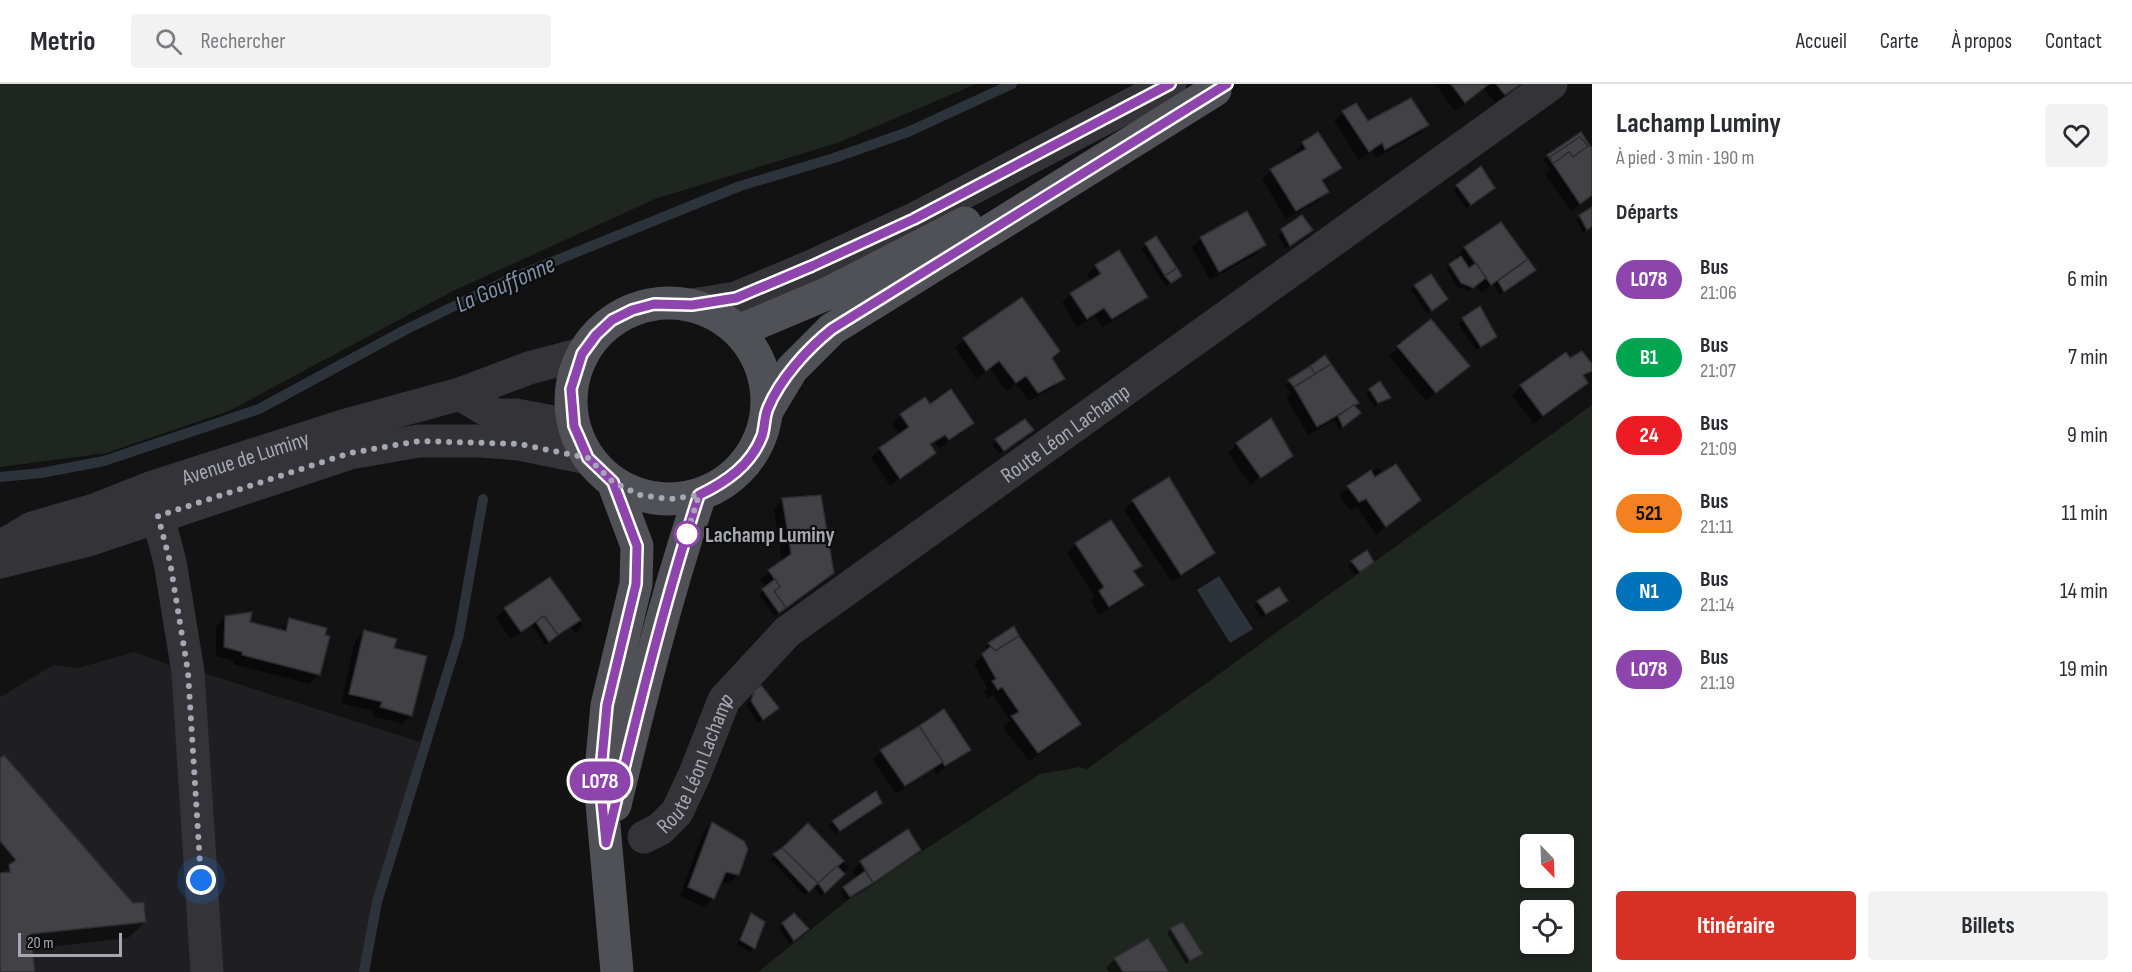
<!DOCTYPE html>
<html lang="fr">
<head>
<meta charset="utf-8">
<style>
  body { margin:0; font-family:"Sofia Sans Condensed",sans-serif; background:#f2f2f3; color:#2b2b33; height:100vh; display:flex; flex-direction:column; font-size:22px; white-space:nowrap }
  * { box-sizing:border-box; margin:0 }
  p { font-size:20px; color:#7c7c81 }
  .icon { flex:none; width:33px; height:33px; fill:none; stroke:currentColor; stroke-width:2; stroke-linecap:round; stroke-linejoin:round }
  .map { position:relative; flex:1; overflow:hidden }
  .drawer { display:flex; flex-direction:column; background:#fff; width:540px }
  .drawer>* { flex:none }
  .badge { padding:0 12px; border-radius:20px; font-size:21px; line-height:39px }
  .needle { width:39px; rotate:157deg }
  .buttons { position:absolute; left:1520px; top:750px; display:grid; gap:12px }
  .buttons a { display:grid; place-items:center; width:54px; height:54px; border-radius:6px; background:#fff; box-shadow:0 3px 9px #0003; font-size:30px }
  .scale { position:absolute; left:18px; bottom:15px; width:104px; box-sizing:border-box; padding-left:6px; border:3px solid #a5a8b2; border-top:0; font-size:16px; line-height:21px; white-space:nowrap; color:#a5a8b2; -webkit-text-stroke:4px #0d0d0e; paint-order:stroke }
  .you { position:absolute; width:30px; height:30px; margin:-15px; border:4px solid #fff; border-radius:50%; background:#1a73e8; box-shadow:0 0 0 9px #1a73e833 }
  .map>.badge { position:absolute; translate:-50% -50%; box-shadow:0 0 0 3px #fff }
  h2 { padding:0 24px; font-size:22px; line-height:54px }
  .round { display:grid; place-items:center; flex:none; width:63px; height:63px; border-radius:6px; background:#f2f2f3 }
  .head { display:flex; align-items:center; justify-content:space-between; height:102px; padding:0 24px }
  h1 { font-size:28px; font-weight:700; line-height:45px }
  .button { display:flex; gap:12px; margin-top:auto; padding:12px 24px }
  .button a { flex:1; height:69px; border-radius:6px; background:#d93025; color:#fff; font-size:24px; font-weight:700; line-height:69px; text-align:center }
  .button a+a { background:#f2f2f3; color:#2b2b33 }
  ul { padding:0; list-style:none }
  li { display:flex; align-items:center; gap:18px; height:78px; padding:0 24px }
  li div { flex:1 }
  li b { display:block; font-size:22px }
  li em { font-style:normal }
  li .badge { min-width:66px; font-weight:700; text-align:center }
  header { display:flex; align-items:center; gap:36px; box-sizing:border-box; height:84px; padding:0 30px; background:#fff; border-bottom:2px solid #e1e1e2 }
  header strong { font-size:28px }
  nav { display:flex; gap:33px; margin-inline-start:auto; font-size:21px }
  .search { width:420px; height:54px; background:#f2f2f3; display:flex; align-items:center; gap:15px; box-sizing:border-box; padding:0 21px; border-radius:6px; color:#7c7c81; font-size:22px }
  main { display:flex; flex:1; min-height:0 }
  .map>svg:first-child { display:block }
  .built { fill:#1f1e20 }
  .green { fill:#1f2620; fill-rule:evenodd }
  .water { fill:#2d333b }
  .shadow { fill:#0007 }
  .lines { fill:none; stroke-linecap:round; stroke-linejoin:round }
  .stream { stroke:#2d333b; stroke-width:10 }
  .building { fill:#424246; stroke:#2d2c2f; stroke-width:1.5 }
  .minor { stroke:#343438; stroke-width:33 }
  .major { stroke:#505157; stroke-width:33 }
  .line-casing { stroke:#fff; stroke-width:14 }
  .line { stroke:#8e44ad; stroke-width:9 }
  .walk { stroke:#a5a8b2; stroke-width:6; stroke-dasharray:0 10.8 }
  .stop-dot { fill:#fff; stroke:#8e44ad; stroke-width:3 }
  .labels { text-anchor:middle; stroke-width:4.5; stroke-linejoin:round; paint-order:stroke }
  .street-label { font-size:22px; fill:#a5a8b2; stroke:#0d0d0e }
  .stop-label { font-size:22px; font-weight:bold; fill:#a5a8b2; stroke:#0d0d0e; text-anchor:start }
  .water-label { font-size:24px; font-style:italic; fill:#8092aa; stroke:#0d0d0e }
</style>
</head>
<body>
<header>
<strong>Metrio</strong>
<div class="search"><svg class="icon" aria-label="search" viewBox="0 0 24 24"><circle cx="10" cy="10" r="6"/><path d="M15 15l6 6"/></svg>Rechercher</div>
<nav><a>Accueil</a><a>Carte</a><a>À propos</a><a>Contact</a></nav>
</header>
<main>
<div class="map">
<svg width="1592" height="888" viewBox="0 0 1592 888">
  <rect width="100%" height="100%" fill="#121213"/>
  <path class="built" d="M134,568L188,588L204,589L420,658L366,870L364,888H0V613L53,581L78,584Z"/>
  <g class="green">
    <path d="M0,0H976L837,59L655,115L451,208L229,327L106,369L0,383Z"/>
    <path d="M1592,321V888H758L849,815L1040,690L1080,683L1087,685ZM1530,760H1563V794H1530ZM1530,826H1563V860H1530Z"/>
  </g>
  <path class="water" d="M1219,492L1253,545L1230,559L1197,506Z"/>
  <g class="shadow">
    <path d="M1435,0H1522L1495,19L1484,5L1455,27Z"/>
    <path d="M1356,21L1367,39L1428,41L1419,50L1376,74L1373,67L1359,76L1334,37L1343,28Z"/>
    <path d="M1580,50L1592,66V112L1571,127L1545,90L1550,85L1543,76Z"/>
    <path d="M1303,59L1340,84L1322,99L1327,108L1318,117L1286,135L1262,95L1271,87L1296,72L1294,68Z"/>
    <path d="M1457,102L1489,108L1466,124L1453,106Z"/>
    <path d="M1592,125V142L1583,149L1576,136Z"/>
    <path d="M1302,133L1311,146L1285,165L1278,151Z"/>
    <path d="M1501,140L1526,176L1530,190L1500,211L1493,200L1481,209L1476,201L1468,207L1457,203L1446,185L1458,176L1456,173L1464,165L1475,181Z"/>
    <path d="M1156,154L1176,196L1166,202L1141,164Z"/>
    <path d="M1201,154L1265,161L1256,170L1210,196L1192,163Z"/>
    <path d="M1095,183L1104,197L1146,213L1137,222L1102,243L1095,232L1077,243L1062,219L1071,210L1091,198L1087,191Z"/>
    <path d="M1415,202L1442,219L1427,230L1411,206Z"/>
    <path d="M1021,215L1050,274L1063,295L1054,303L1029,317L1016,300L1006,307L990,284L976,295L955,264L964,255Z"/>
    <path d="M1479,225L1495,253L1476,266L1458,240Z"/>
    <path d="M1431,237L1459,290L1426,317L1389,272Z"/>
    <path d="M1566,270L1570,276L1592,283V286L1583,294L1586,299L1578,308L1534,340L1512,311L1521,302Z"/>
    <path d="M1324,273L1353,323L1355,333L1339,346L1334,336L1308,351L1286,313L1291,308L1285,302Z"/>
    <path d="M1370,306L1389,314L1385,318L1374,322L1366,310Z"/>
    <path d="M901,331L972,339L963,348L940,364L935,359L930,362L934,369L925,378L890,402L871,374L880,365L900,351L892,340Z"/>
    <path d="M1025,337L1032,346L999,370L992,361Z"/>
    <path d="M1237,360L1291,372L1283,380V377L1254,396L1255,399L1251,401L1228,369Z"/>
    <path d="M1379,383L1382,388L1377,392L1419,416L1376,451L1357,423L1350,426L1339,412L1348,403Z"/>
    <path d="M783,416L832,489L823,498L774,532L759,511L766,504L760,496L782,478L774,425Z"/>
    <path d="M1133,417L1214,469L1205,478L1172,498L1124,426Z"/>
    <path d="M1076,460L1140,482L1133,489L1142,501L1133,510L1099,531L1091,517L1095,513L1067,469Z"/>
    <path d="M1367,468L1368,482L1355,491L1348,482Z"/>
    <path d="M550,495L583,542L575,549L571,544L545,561L532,541L511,555L496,534L505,525Z"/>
    <path d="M1286,517L1261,534L1254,522L1258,518Z"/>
    <path d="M225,534L280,547L290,536L318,591L309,600L233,580L234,577L216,572V543Z"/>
    <path d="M364,548L411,631L402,640L372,632L374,627L341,619L355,557Z"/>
    <path d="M989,560L1079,640L1070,649L1029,677L1003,643L1010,636L993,611L988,614L984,607L987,604L974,580L987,567L985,564Z"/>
    <path d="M761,603L772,628L758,639L747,622L751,613Z"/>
    <path d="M969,665L960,674L936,690L933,685L896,710L873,676L881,667Z"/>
    <path d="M0,676L145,838L128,854L31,865L34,888H0Z"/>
    <path d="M876,723L835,750L829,742L833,738Z"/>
    <path d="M712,740L738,791L729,800L720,797L713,814L704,823L680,812L703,748Z"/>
    <path d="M808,741L849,784L820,812L814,803L804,811L770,775L783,766Z"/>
    <path d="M919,765L910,774L864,807L846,816L840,808L857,795L852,787L861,778Z"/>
    <path d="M751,831L754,864L750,868L737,861L747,835Z"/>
    <path d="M783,840L802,849L789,860L779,844Z"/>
    <path d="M1171,845L1201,870L1186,880L1167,849Z"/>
    <path d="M1115,875L1167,888H1109L1106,884Z"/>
  </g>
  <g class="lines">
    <g class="stream">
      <path d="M0,393L41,389L104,377L259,325L405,246L510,195L740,102L834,74L908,48L1012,0"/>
      <path d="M364,888L377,818L459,551L483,415"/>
    </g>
  </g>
  <g class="building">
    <path d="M1451,0H1489L1465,19Z"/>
    <path d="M1496,0H1521L1505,11Z"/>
    <path d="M1411,14L1429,41L1385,66L1382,59L1369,68L1342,27L1356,19L1368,37Z"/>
    <path d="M1318,48L1342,84L1322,96L1329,108L1296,127L1270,85L1306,65L1302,58Z"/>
    <path d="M1581,48L1591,63L1588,62L1580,53L1550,73L1553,80L1547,71Z"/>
    <path d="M1580,53L1588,62L1573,73L1569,68L1553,80L1550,73Z"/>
    <path d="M1588,62L1592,63V111L1580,120L1553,80L1569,68L1573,73Z"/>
    <path d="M1481,82L1495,104L1471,121L1456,101Z"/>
    <path d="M1592,123V142L1587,146L1579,131Z"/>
    <path d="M1247,127L1266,161L1219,188L1200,153Z"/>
    <path d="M1302,131L1313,146L1290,162L1281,145Z"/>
    <path d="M1501,138L1528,175L1491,201L1464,163Z"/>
    <path d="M1156,152L1177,184L1165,192L1145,159Z"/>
    <path d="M1119,166L1148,213L1112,235L1104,224L1087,235L1070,209L1101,190L1095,181Z"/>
    <path d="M1461,172L1469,184L1476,179L1486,194L1473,204L1461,199L1449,180Z"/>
    <path d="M1528,175L1536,186L1504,208L1498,197Z"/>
    <path d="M1177,184L1182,192L1171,199L1165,192Z"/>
    <path d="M1431,190L1448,215L1432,227L1414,201Z"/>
    <path d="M1022,213L1060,267L1052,274L1065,295L1038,309L1026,292L1016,299L999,277L986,287L963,254Z"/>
    <path d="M1480,222L1497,253L1481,263L1462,234Z"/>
    <path d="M1431,235L1470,282L1436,309L1397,262Z"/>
    <path d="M1582,267L1592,280V287L1583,291L1588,299L1543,332L1520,301L1566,268L1570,274Z"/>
    <path d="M1325,271L1331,280L1315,290L1310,282Z"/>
    <path d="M1331,280L1359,319L1317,343L1294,303Z"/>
    <path d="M1310,282L1315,290L1294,303L1288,296Z"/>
    <path d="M1380,297L1391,314L1378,319L1369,305Z"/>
    <path d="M951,305L974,339L949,356L945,351L930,360L936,369L900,395L879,364L909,343L900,330L925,313L930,320Z"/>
    <path d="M1354,321L1361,329L1343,343L1338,332Z"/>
    <path d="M1271,334L1293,372L1261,394L1236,359Z"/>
    <path d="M1025,335L1034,346L1004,367L995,355Z"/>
    <path d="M1396,380L1421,416L1386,443L1366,415L1359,418L1347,402L1371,386L1375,393Z"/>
    <path d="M1169,393L1215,469L1181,491L1132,416Z"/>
    <path d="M821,411L834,489L786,524L774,507L780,503L768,486L791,470L782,414Z"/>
    <path d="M1111,436L1142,482L1133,487L1144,501L1109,523L1099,507L1104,503L1075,459Z"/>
    <path d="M1367,466L1374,478L1360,488L1351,477Z"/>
    <path d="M550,493L581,536L558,551L544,532L521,548L504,524Z"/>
    <path d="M775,495L780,503L774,507L786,524L779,529L762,505Z"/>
    <path d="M1279,503L1288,517L1266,530L1257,517Z"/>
    <path d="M252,528L250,538L286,547L289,534L327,544L325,551L330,552L320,591L242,571V568L224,563L225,532Z"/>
    <path d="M544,532L558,551L549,558L536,538Z"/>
    <path d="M1014,542L1019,552L995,567L988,559Z"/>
    <path d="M364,546L397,555L394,564L427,572L412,632L380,623L382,618L349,610Z"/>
    <path d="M1019,552L1081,640L1038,669L1011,632L1019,628L1002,603L998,606L992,597L996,595L982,570L991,562L995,567Z"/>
    <path d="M761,601L779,624L763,636L751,617L754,607Z"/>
    <path d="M944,625L971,666L945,682L919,642Z"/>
    <path d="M919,642L943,678L905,702L880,666Z"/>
    <path d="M4,671L133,819L144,818L146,838L31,850L35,888H0V789L10,788L9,781L16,776L0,757V674Z"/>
    <path d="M876,707L882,719L840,747L832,737Z"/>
    <path d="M712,738L744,757L748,765L739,791L726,788L714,815L688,803Z"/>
    <path d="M808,739L844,777L818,799L782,764Z"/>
    <path d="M908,745L921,766L873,799L860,777Z"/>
    <path d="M782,764L818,799L809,808L773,770Z"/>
    <path d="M837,782L845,790L825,809L818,799Z"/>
    <path d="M865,787L873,799L850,813L843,803Z"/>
    <path d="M751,829L765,838L755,865L740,856Z"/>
    <path d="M794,829L809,845L794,857L782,839Z"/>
    <path d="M1183,838L1203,870L1190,877L1170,844Z"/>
    <path d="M1148,854L1169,888H1123L1114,874Z"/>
  </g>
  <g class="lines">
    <g class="minor">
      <path d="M692,221L736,214L812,182L914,135L1170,0"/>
      <path d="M460,310L495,331H516L574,342"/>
      <path d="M152,411L170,478L188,588L207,888"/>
      <path id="s1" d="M0,460L7,459L32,444L94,426L150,404L343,342L460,310L529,284L582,270"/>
      <path d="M0,478L85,457L350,369L419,357H480L519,360L588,374"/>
      <path id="s2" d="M644,753L660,745L677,728L694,692L724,616L787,548L1551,0"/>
    </g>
    <g class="major">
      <circle cx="669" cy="317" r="98"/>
      <path d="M741,246L831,208L965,139"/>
      <path d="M768,325L792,285L832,245L1215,6"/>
      <path d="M613,398L637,462L636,500L607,621L600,697L617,888"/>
      <path d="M615,721C640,617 666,513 700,411"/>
    </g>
  </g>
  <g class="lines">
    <defs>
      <path id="line" d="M1170,0L914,135L812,182L736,214L692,221L654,220L632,226L612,236L596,251L582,270L571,305L574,342L588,374L613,398L637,462L636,500L607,621L600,697L606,759C634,642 662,525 699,411C726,398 751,381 762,352C765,343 764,333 768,324C780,295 807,265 832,245L1227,0"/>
    </defs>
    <use href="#line" class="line-casing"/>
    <use href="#line" class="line"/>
    <path class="walk" d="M201,796L188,588L170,478L158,432L350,369L419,357L519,360L588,374L613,398L640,411L670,415L699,411L687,450"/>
  </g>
  <circle class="stop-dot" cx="687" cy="450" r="12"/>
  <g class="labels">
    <g class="street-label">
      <text dy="8" stroke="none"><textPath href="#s2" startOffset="598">Route Léon Lachamp</textPath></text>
      <text dy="8" stroke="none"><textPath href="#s1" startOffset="261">Avenue de Luminy</textPath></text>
      <text dy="8" stroke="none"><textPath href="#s2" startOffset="94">Route Léon Lachamp</textPath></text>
    </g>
    <g class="stop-label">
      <text x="705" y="458">Lachamp Luminy</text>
    </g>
    <g class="water-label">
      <text transform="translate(505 200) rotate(-24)" y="8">La Gouffonne</text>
    </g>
  </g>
</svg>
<div class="buttons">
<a><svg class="needle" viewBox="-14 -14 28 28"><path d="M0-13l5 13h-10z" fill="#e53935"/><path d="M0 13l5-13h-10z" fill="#7c7c81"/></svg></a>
<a><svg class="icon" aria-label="locate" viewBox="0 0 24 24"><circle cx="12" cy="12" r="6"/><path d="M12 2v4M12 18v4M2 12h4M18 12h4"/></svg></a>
</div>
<div class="scale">20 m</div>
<div class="you" style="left:201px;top:796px"></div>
<b class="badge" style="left:600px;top:697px;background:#8e44ad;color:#fff">L078</b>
</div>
<section class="drawer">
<div class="head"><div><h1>Lachamp Luminy</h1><p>À pied · 3 min · 190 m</p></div><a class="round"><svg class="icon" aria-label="heart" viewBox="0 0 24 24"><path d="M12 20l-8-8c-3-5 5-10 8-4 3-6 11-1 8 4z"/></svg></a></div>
<h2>Départs</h2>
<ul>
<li><span class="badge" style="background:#8e44ad;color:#fff">L078</span><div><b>Bus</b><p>21:06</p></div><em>6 min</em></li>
<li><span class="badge" style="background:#00a550;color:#fff">B1</span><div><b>Bus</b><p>21:07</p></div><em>7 min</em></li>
<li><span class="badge" style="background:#ec1b24;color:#fff">24</span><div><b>Bus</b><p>21:09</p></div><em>9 min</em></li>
<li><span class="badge" style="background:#f4811f;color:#111">521</span><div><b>Bus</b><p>21:11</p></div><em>11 min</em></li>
<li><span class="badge" style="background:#0072bc;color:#fff">N1</span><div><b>Bus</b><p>21:14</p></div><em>14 min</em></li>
<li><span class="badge" style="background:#8e44ad;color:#fff">L078</span><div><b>Bus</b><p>21:19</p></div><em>19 min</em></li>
</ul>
<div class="button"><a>Itinéraire</a><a>Billets</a></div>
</section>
</main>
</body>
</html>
